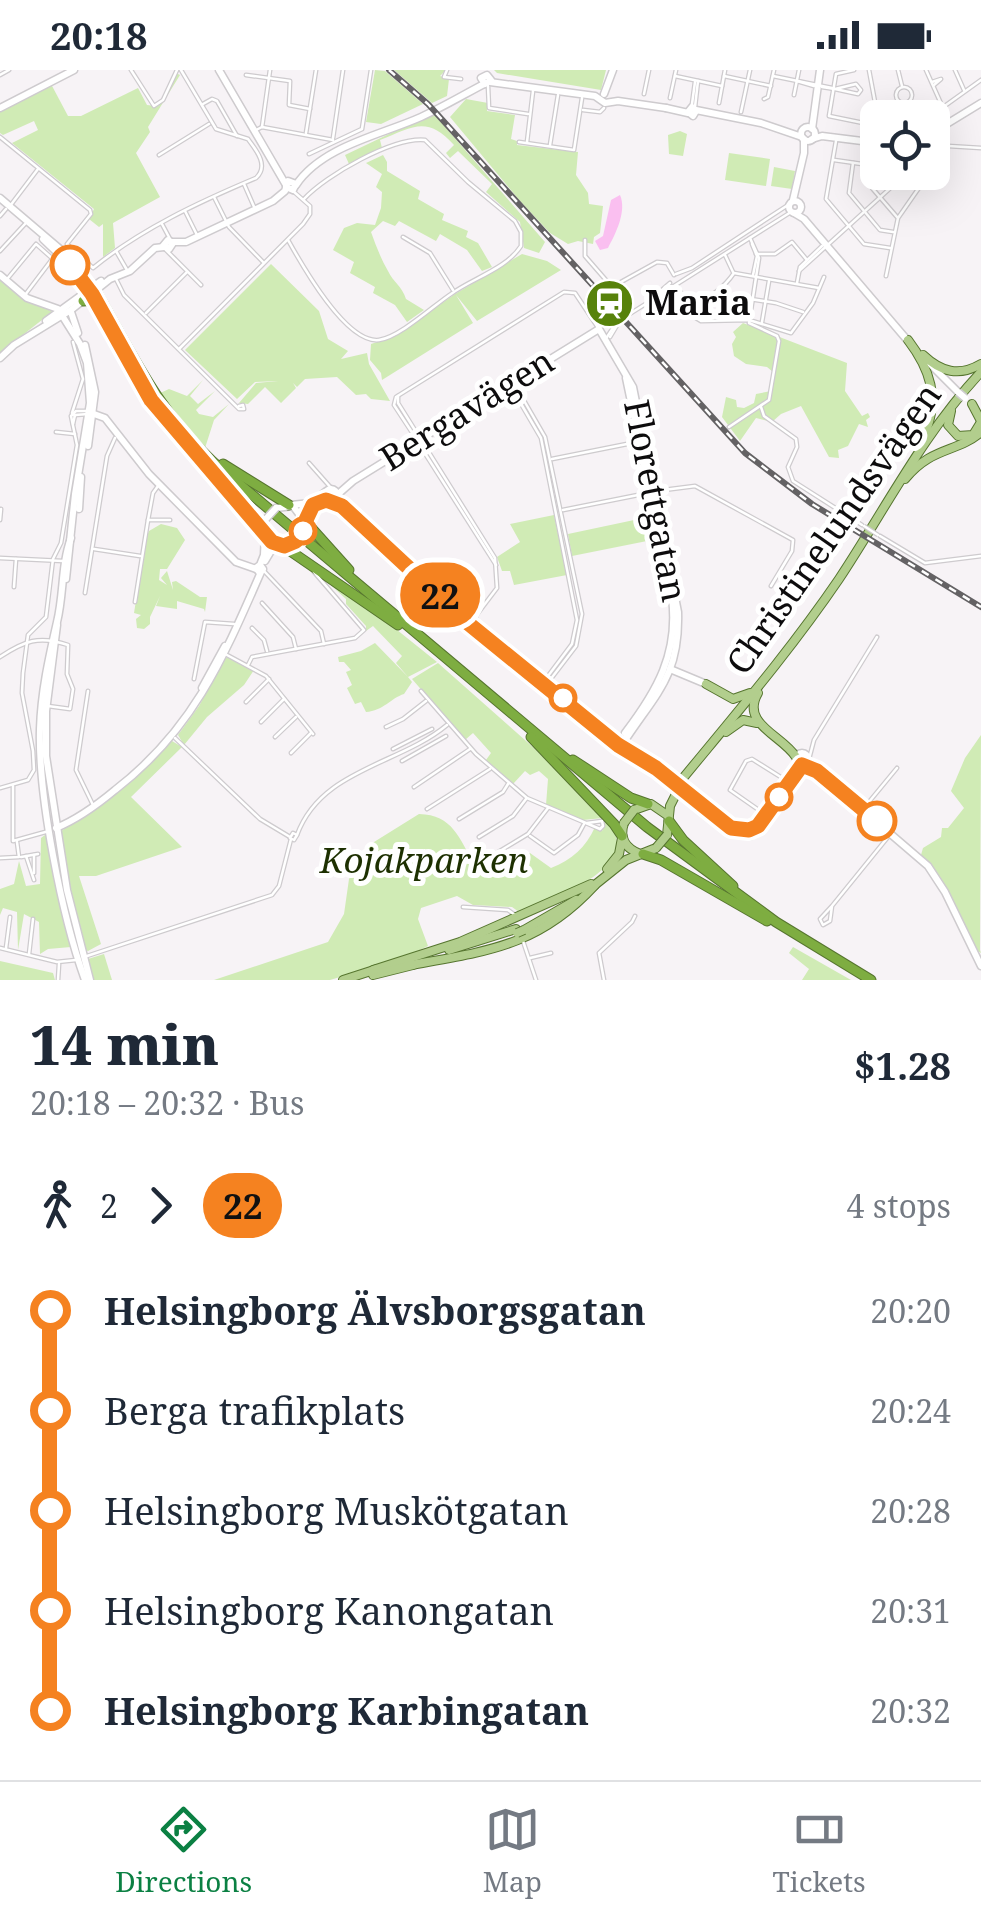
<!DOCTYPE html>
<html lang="en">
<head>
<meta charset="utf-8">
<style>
  body { margin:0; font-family:"Noto Serif",serif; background:#f6f6f7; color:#1f2937; height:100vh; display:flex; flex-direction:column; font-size:38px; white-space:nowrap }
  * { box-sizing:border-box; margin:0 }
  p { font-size:32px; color:#747a83 }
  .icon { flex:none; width:55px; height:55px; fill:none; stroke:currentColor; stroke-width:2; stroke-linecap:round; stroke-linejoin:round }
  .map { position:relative; height:910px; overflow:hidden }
  .panel { display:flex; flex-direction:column; background:#fff; flex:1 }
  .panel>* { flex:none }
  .badge { padding:0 20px; border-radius:32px; font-size:35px; line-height:65px }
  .fabs { position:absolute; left:860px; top:30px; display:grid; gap:20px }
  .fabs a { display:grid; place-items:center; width:90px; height:90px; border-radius:15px; background:#fff; box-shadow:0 10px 40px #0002; font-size:50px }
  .map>.badge { position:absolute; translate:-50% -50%; box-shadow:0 0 0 5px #fff }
  .legs { display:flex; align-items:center; gap:15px; height:110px; padding:0 30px; font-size:32px }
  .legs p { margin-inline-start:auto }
  .head { display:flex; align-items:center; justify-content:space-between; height:170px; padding:0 30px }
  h1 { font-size:55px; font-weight:800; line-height:75px }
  ul { padding:0 30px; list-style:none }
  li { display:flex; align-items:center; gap:35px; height:100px; font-size:38px }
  li i { display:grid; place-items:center; width:15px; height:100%; margin:0 12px; background:currentColor }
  li i::after { content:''; width:25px; height:25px; margin:-12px; border:8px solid; border-radius:50%; background:#fff }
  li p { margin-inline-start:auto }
  li:first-child i { background:linear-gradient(#0000 50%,currentColor 0) }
  li:last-child i { background:linear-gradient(currentColor 50%,#0000 0) }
  .status { display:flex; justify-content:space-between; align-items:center; height:70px; padding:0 50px; background:#fff; direction:ltr }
  .status svg { height:28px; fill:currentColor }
  .tabs { display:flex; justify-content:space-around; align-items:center; height:140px; border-top:2px solid #e0e1e3; background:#fff; font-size:28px; color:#747a83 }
  .tabs a { display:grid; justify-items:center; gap:5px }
  .tabs .active { color:#0b8043 }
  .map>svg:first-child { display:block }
  .green { fill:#d0ebb5 }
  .water { fill:#fabff0 }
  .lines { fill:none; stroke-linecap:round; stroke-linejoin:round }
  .street-casing { stroke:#cecbce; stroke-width:5 }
  .secondary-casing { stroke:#cecbce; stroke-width:9 }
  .primary-casing { stroke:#56752f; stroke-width:10 }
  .highway-casing { stroke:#56752f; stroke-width:11 }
  .street { stroke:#fff; stroke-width:2.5 }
  .secondary { stroke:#fff; stroke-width:6 }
  .primary { stroke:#b2ce8d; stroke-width:8 }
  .highway { stroke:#7ead41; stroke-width:9 }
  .rail-casing { stroke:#646264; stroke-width:6 }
  .rail { stroke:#fff; stroke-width:2.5; stroke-dasharray:8; stroke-linecap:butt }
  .street-bridge-casing { stroke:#cecbce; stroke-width:5; stroke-linecap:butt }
  .secondary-bridge-casing { stroke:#cecbce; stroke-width:9; stroke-linecap:butt }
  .primary-bridge-casing { stroke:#56752f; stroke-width:10; stroke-linecap:butt }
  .street-bridge { stroke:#fff; stroke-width:2.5 }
  .secondary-bridge { stroke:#fff; stroke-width:6 }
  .primary-bridge { stroke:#b2ce8d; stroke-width:8 }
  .line-1-casing { stroke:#fff; stroke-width:22 }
  .line-1 { stroke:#f58220; stroke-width:15 }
  .stop-1-dot { fill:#fff; stroke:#f58220; stroke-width:5 }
  .labels { text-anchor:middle; stroke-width:10; stroke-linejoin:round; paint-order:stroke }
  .poi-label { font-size:35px; font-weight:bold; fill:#0d0c0d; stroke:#fff; text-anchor:start }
  .street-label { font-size:35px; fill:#0d0c0d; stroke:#fff }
  .park-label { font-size:35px; font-style:italic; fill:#1d3001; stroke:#fff }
</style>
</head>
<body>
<div class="status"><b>20:18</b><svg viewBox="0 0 49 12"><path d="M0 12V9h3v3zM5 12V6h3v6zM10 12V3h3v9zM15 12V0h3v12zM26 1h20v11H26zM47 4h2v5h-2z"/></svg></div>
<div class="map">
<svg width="981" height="910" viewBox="0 0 981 910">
  <rect width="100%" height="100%" fill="#f7f3f6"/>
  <g class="green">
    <path d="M375,0L385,1L423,34L381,54L366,52Z"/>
    <path d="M394,0H446L440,6L449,9L447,26L432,33Z"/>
    <path d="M494,0H606L601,20L497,3Z"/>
    <path d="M176,3L180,5L148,57L150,62L136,83L160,127L113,153L115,178L103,187V154L99,157L89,149L94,139L12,73L38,60L34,51L3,65L0,63V41L51,14L68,46H81L138,18L147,35L156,36L163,30Z"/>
    <path d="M466,29L488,33L487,41L515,45L511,69L517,71V75L578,82L576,105L588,123L589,134L603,136L600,163L594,167L593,174L578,171L568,174L550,163L520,131L450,47Z"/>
    <path d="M433,43L545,172L539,183L524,178L520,152L486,122L492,114L458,81L450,88L446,83L454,75C427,45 413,57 380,70L382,78L349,94L345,85Z"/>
    <path d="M680,61L687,64L683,86L669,84L668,65Z"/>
    <path d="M729,83L770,89L766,116L725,110Z"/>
    <path d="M383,85L387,92V101L420,121L418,129L444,144L442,150L468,161L466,167L478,173L492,197L482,201L467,180L440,164L436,171L399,151L395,156L383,151L371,162C376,176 381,189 388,201C393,212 402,216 406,229L424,240L407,252L395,235L373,223L375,217L350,203L354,192L333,180L344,158L357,153L375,155L381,138L382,122L376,117L382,104L366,93Z"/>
    <path d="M774,97L795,101L792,119L771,116Z"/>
    <path d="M522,184L547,191L561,200L477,251L456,225L473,253L382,310L381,303L370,290L371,274L395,266L455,224Z"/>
    <path d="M271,194L319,241L328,269L348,281L341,289L367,283L369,294L390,331L371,329L366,324L356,325L337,307L305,309L297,317L293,313L296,318L281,333L265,317L248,334L239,333L256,313L278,311L255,312L237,329L185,280Z"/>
    <path d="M0,208L52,242L0,283Z"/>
    <path d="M743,253L847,293L845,321L862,346L868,343L870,347L866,350L868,357L859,354L848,376L838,380L839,388L829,387L801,336L781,344L772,352L756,348L740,371L722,347L726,327L736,330L737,337L744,338L754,333L756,324L771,321L773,302L767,297L746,294L734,286L732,274L736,267L733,262Z"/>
    <path d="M203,310L190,326L198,334L215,321L196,340L199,344L213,347L229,334L214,350L205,378L158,324L169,319L187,326Z"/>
    <path d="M554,445L567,505L514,515L510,501H502L497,487L520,472L510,454Z"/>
    <path d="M653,446L657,469L572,486L568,464Z"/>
    <path d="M161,454L177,458L185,470L167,499H160L159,510L167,515L161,508L167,501L173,520L172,512L176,511L200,527H207L205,542L204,539L177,531V539L156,536L160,526L150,547V554L144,559L137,558L136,549L141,545L134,543L146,468L149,461Z"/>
    <path d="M312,498L356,527L437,592L408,607L412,612L404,624C391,628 383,641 366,642L361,632L355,634L347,618L352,615L346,602L351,600L344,592H339L338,587L361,581L375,573L408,607L396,593L402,586L373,556L366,561V556L346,534V529Z"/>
    <path d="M228,587L254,600L244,615L207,647L184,675L178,665L199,636L224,589Z"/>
    <path d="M438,593L534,678L603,748L583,750L546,735L548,709L539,701L530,705L525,701L513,714L486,690L491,683L473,663L465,670L412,609Z"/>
    <path d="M981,665L980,880L981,883L976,880L940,807L921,785L923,778L941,767L942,758H948L964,738L951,721L965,688Z"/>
    <path d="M172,671L182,677L131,727L182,777L96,806H79L101,874L88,881L85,880L75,853L60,762L137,705Z"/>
    <path d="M419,744C453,745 459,768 474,794L495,802L530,783L551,798C572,790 586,777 595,757L602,761L606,751C650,796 549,830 519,842L512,837L473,835L457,826L421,838L418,849L428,876L403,888L330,910H214L328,872L344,844L349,809L362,784L374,772Z"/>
    <path d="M45,765H49L71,877L48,879L40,884L39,852L24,844L18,880L17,842L3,838L0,845V819L14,814L19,791L26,816L40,814L41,768Z"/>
    <path d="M793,877L851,910H802L809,899L789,883Z"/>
    <path d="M104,884L112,910H92L88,889Z"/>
    <path d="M0,891L53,903L55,910H0Z"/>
  </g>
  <path class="water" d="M620,125C627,141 616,163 608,178L600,180L595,171L603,166L611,130Z"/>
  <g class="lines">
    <defs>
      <g id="street">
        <path d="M131,0L154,36L163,30L177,0"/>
        <path d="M447,0L444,7L461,9"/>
        <path d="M854,0L836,4L829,46L878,56"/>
        <path d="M869,0L878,48"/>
        <path d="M898,0L902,16"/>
        <path d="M926,0L943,38"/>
        <path d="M955,0L964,20"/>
        <path d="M0,5L9,0"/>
        <path d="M246,5L290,11L289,35L310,39"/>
        <path d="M675,6L722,16"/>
        <path d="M724,6L771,16"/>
        <path d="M773,6L832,18"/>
        <path d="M797,11L814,16"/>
        <path d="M932,12L941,9L934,15"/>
        <path d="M488,16L489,38L528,44"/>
        <circle cx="904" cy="25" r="8"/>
        <path d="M822,17L835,19L856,14L861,20L858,24L835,19"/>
        <path d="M644,24L649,0"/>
        <path d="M794,25L799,0"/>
        <path d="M670,28L676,0"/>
        <path d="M764,29L768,27L774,0"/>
        <path d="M910,32L920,48"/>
        <path d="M719,33L725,0"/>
        <path d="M203,34L212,29L217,31L237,66"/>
        <path d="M692,34L695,12"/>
        <path d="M695,37L698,11"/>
        <path d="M583,40L600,42L604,38"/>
        <path d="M741,42L750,0"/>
        <path d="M928,48L981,10"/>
        <path d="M262,57L270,0"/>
        <path d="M256,60L262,57L333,70"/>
        <path d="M306,63L316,0"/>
        <path d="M0,67L90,140L91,144L67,174L93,198C141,159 199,132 256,108C269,96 257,81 248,69L216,59L181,0"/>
        <path d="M333,68L343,0"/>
        <path d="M836,71L826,129L864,174L890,178"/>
        <path d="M519,72L574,80L582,28"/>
        <path d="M527,72L533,21"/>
        <path d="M550,75L558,25"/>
        <path d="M932,75L981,78"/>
        <path d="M309,84L362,59L371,0"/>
        <path d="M159,85L209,54"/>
        <path d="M878,85L872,118L897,147"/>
        <path d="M834,90L876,96"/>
        <path d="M932,91V97"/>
        <path d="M853,93L849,123L880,160L893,162"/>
        <path d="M244,114L255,139"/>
        <path d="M214,127L229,157L263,192"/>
        <path d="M10,136L38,99"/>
        <path d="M185,141L197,165"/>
        <path d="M0,146L6,139"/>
        <path d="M162,154L170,169"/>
        <path d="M403,167L430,183L453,220"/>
        <path d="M288,170C302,195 346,274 379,270C400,267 433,236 451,224C473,208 506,199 521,176V162L515,151L468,112L425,70C393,67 326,105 304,129"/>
        <path d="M585,170V186L612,217L657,192L667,193L674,205"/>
        <path d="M752,174L757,186L753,205"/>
        <path d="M166,180L201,215"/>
        <path d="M0,181L25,154"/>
        <path d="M116,181L127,200"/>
        <path d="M756,184H775L792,172L807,190"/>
        <path d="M725,185L733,202"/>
        <path d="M799,201L908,102"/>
        <path d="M676,204L692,198L788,135"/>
        <path d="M886,206L898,148L930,102"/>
        <path d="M115,207L124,225L239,339H244L243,335L239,336"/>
        <path d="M8,208L36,174L54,190"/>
        <path d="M797,213L800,197L822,176"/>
        <path d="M677,216L696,248L701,251L749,250L791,263L813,233L824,207"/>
        <path d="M718,224L776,233L803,242"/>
        <path d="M25,225L56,184"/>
        <path d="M655,226L670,213"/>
        <path d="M693,236C710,227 724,218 734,203L819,218"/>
        <path d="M146,243L187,202"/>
        <path d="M590,244L599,258"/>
        <path d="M762,252L769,211"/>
        <path d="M607,267L617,252L791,142"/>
        <path d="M610,267L619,252"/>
        <path d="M73,272L83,309L72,343L75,346"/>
        <path d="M180,278L303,154L310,144V136L293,121"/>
        <path d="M510,315L541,368L577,550L572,574L548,606"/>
        <path d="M515,315L545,367L582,544L576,576L550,610"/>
        <path d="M398,326V333L495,488L497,518L475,547"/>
        <path d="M761,337L764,346L796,369L797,377L788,397L793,411L862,455"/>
        <path d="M73,354L75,345L88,344"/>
        <path d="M729,357L769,330L779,271L777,266L749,253L759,188L750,168"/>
        <path d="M56,362L75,364"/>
        <path d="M415,367L394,335L396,327L564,222L575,223L597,256"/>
        <path d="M419,374L496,495"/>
        <path d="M552,389L637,372"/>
        <path d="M309,393L332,419"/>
        <path d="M158,416L153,423L148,450H170"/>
        <path d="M656,421L695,416L793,470L792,481L771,516"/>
        <path d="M563,440L648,423"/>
        <path d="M0,450L1,439"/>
        <path d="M880,466L925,493L981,486"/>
        <path d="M94,479L140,486"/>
        <path d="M0,488L63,491"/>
        <path d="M264,501L321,561L324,574"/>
        <path d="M14,517L16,489"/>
        <path d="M85,523L107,386L115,368"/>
        <path d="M135,532L148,450"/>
        <path d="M262,533L293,567L296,579"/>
        <path d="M252,558L264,570L267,581"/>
        <path d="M227,585L266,606L313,664"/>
        <path d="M0,587C24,571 39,565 68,575L67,604L73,619L70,639L48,636"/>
        <path d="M248,595L252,587L355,568L364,560L314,502"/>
        <path d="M194,609L205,552L234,554"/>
        <path d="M88,621L76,700L93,735"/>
        <path d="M421,621L476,684L527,728L600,759"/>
        <path d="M246,632L269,609"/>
        <path d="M261,652L284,629"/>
        <path d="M386,657L403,649L426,631"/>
        <path d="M275,667L296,647"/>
        <path d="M175,668L260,749L290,767"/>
        <path d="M393,679L432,659"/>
        <path d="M291,683L311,663"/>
        <path d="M809,689L814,670L877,567"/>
        <path d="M402,691L446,666"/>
        <path d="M13,716V771L49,761"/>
        <path d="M414,717L470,679"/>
        <path d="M0,718L28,710L34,700L33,681L22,623L23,603L28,565L46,547L53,489L61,473L77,375L71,346L76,341H87"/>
        <path d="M864,738L897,698"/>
        <path d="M427,739L490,699"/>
        <path d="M763,743L730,720L746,691L752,689L787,711"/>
        <path d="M459,749L503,722L508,714"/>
        <path d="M587,753L602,751L603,756L600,759"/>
        <path d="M293,763L297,765L294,770L290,768Z"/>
        <path d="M297,765C321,699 399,695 447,655"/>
        <path d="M530,766L554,783L578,765L584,754"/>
        <path d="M479,767L513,746L526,729"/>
        <path d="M26,786L34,810"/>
        <path d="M21,787L38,784"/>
        <path d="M490,787L528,764L548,738"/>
        <path d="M0,788L19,787L17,772"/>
        <path d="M34,803V785"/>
        <path d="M832,836L820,849L823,855L830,851L832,836L888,767"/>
        <path d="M463,837L508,840L515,845"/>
        <path d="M523,871L536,910"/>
        <path d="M0,878L57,892L76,890"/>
        <path d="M6,878L10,847"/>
        <path d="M29,884L33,849"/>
        <path d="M84,887L272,825L279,816L291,769"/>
        <path d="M530,888L551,883"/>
        <path d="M58,910L59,894"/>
        <path d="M604,910L599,883L632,852L635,846"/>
      </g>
      <g id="secondary">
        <path d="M219,0L286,115"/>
        <path d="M487,5L491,10L485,14L481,8Z"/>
        <path d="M490,12L595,26L605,33L618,31L666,38"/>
        <path d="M604,24L613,0"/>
        <path d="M692,37L696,41L693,46L688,42Z"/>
        <path d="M0,38L74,0"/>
        <path d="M666,38L688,43"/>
        <path d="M696,40L761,53L802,67"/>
        <circle cx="808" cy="64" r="7"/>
        <path d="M812,59L820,0"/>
        <path d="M932,63L981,33"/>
        <path d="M812,69L822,66L878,73"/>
        <path d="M296,115C322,76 381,65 421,47C443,37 463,25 484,14"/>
        <path d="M0,128L67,185L95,219"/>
        <path d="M793,130L804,83V69"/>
        <circle cx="795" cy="137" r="6"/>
        <path d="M794,143L804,149L908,271"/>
        <path d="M43,169L70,195L92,223"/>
        <path d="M168,170L173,173L169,179L163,176Z"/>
        <path d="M172,172H186L273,131L285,121L288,111L296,114L293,120L286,117"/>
        <path d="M0,205L27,228L58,239L80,274L87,293L90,333L75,424L66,509"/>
        <path d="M71,242L78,263"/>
        <path d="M46,251L101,211"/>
        <path d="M599,259L633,317L678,542C680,606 656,623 624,672L620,669L617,673L621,676L624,672"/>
        <path d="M85,275L95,322L88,376"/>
        <path d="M0,288L14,275L71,240L110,209L130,201L155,178L164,177"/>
        <path d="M927,291L958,322"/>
        <path d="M94,344L105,348L149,404L236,492L256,499"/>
        <circle cx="331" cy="425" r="6"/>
        <path d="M337,425L353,411L599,259"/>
        <path d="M329,431L346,439L468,552"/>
        <path d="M291,435L311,433L325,422"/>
        <path d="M276,438L293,436L305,452"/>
        <path d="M79,439L81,407"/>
        <path d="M71,468C61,495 64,524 57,552C49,587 41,623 40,659C38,726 62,847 85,910"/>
        <path d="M265,491L271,481L282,476"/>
        <path d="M260,495L256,498L259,502L263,499L260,495L264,485L265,463"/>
        <path d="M470,548L475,550L473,554L469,553Z"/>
        <path d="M57,555L46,641V686L67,820L90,910"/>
        <path d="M471,555L542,611"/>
        <path d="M670,599L706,614"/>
        <path d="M544,608L549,610L546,615L542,612Z"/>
        <path d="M546,615L617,673"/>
        <path d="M202,618L225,576"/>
        <path d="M625,663C657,621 679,583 672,528L626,308"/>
        <path d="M625,673L743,765"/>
        <circle cx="802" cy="689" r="6"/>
        <path d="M803,695L817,701L928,796L945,822L981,896"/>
        <path d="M56,758C78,749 97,735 115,720C193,660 223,589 261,502"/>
        <path d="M751,766L801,695"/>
      </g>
      <g id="primary">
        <path d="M908,270C930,299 940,328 925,363"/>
        <path d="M923,285C941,302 959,307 981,294"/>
        <path d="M972,334L981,351"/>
        <path d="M951,341L948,355L958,366L973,365L981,352"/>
        <path d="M905,409C932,376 957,383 981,362"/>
        <path d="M706,614L733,629L750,623"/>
        <path d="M758,623C740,654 782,665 796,687"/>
        <path d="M726,662L743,650L757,653"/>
        <path d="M679,713C734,646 790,581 839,509C886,438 923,364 981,302"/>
        <path d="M634,740L651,734L667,745"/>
        <path d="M624,753C619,768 625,778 640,784"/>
        <path d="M667,765L670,736L678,720"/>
        <path d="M607,799L619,784L622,768"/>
        <path d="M591,818L626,790L656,778"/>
        <path d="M524,860L576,830"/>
        <path d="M449,880L516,859"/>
        <path d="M411,895C488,881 539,876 595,815"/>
        <path d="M373,900L460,872L591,814"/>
        <path d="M373,905L413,895"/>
        <path d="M343,910L377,899"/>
      </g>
      <g id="highway">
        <path d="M96,221C134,287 156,338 213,392L647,757L776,852L871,910"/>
        <path d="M83,231L96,230"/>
        <path d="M179,366L264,461"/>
        <path d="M223,394L289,435"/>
        <path d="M305,451L349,500"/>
        <path d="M283,476L398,555"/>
        <path d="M531,667L614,754L622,766"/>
        <path d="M573,690L631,728L648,734"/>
        <path d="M669,751L683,770L733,816"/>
        <path d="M643,784L661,790L767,851"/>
      </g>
    </defs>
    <use href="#street" class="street-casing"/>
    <use href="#secondary" class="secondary-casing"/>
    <use href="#primary" class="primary-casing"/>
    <use href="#highway" class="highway-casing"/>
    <use href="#street" class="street"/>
    <use href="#secondary" class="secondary"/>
    <use href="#primary" class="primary"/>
    <use href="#highway" class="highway"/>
    <defs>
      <path id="rail" d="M389,0L428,34L745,383L812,434L981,537"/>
    </defs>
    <use href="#rail" class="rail-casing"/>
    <use href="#rail" class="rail"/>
    <defs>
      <path id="street-bridge" d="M864,456L878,465"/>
      <g id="secondary-bridge">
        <path d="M958,322L965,328"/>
        <path d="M265,450L276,438"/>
        <path d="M293,473L304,458"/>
      </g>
      <g id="primary-bridge">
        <path d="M678,720L682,715"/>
        <path d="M624,753L634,740"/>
        <path d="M656,778L667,765"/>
        <path d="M517,863L524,860"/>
      </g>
    </defs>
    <use href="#street-bridge" class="street-bridge-casing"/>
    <use href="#secondary-bridge" class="secondary-bridge-casing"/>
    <use href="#primary-bridge" class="primary-bridge-casing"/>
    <use href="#street-bridge" class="street-bridge"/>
    <use href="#secondary-bridge" class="secondary-bridge"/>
    <use href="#primary-bridge" class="primary-bridge"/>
  </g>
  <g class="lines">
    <defs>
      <path id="line-1" d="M70,195L92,224L151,330L272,472L284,476L296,471L313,435L326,430L342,436L469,554L618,675L656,698L731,758L749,760L758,756L802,695L817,701L877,751"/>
    </defs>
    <use href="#line-1" class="line-1-casing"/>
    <use href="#line-1" class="line-1"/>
  </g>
  <defs>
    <symbol id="station-disc" viewBox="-11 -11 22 22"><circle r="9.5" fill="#57820b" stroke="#fff"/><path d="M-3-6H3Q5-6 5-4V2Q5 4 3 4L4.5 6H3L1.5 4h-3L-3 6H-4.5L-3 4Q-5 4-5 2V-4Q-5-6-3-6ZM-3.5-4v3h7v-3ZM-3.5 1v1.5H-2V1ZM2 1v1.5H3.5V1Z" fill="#fff"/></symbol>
  </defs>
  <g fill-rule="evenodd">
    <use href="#station-disc" x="582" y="206" width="55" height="55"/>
  </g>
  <g class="stop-1-dot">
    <circle cx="70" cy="195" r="18"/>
    <circle cx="303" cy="461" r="12"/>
    <circle cx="563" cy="628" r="12"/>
    <circle cx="779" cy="727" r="12"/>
    <circle cx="877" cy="751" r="18"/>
  </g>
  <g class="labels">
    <g class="poi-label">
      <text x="645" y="245">Maria</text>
    </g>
    <g class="street-label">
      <text transform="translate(467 340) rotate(-32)" y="12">Bergavägen</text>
      <text transform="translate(655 431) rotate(79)" y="12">Florettgatan</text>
      <text transform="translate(834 459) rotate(-55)" y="12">Christinelundsvägen</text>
    </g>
    <g class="park-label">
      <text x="424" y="803">Kojakparken</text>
    </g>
  </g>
</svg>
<div class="fabs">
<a><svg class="icon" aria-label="locate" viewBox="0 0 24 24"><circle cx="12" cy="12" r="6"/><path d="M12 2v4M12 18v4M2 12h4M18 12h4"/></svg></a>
</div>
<b class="badge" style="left:440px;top:525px;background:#f58220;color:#111">22</b>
</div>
<section class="panel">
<div class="head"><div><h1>14 min</h1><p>20:18 – 20:32 · Bus</p></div><b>$1.28</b></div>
<div class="legs"><svg class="icon" aria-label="walk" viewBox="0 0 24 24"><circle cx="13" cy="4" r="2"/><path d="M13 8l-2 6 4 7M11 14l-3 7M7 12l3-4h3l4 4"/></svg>2<svg class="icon" aria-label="forward" viewBox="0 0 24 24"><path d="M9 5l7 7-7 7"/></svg><b class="badge" style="background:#f58220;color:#111">22</b><p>4 stops</p></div>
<ul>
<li><i style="color:#f58220"></i><b>Helsingborg Älvsborgsgatan</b><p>20:20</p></li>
<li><i style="color:#f58220"></i><span>Berga trafikplats</span><p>20:24</p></li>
<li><i style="color:#f58220"></i><span>Helsingborg Muskötgatan</span><p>20:28</p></li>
<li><i style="color:#f58220"></i><span>Helsingborg Kanongatan</span><p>20:31</p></li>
<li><i style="color:#f58220"></i><b>Helsingborg Karbingatan</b><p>20:32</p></li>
</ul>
</section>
<nav class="tabs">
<a class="active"><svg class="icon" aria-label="directions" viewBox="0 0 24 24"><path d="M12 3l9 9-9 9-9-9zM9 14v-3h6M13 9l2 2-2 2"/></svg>Directions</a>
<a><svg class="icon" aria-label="map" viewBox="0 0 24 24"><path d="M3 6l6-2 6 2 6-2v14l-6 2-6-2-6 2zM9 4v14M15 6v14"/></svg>Map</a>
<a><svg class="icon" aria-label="tickets" viewBox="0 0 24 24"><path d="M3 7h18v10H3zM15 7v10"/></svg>Tickets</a>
</nav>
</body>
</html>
